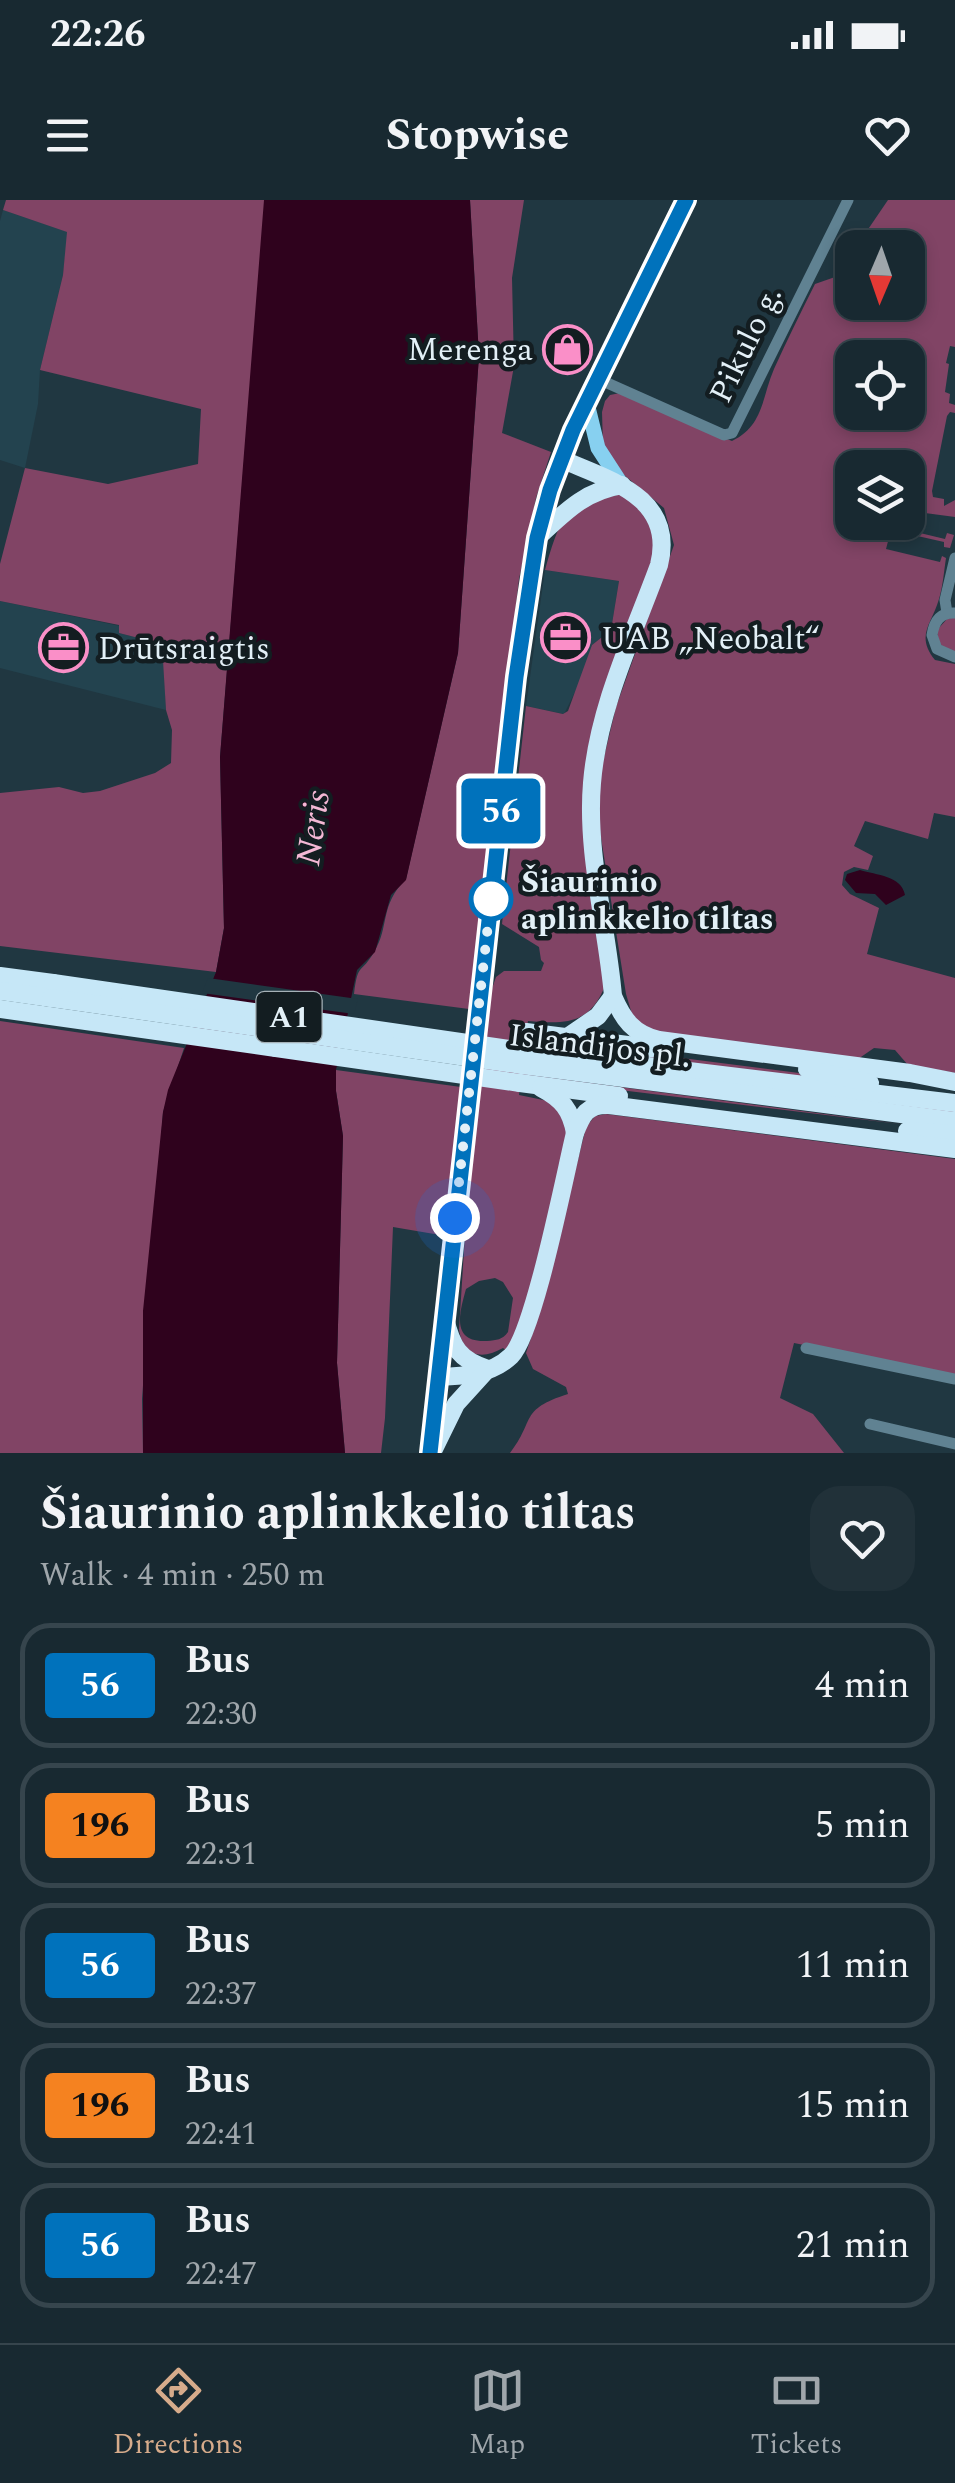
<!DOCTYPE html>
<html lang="en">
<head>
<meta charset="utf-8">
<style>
  body { margin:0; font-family:Spectral,serif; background:#213139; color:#f1f3f6; height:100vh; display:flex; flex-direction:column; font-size:38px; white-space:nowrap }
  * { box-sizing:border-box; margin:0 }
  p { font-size:32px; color:#9fa6ab }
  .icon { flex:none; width:55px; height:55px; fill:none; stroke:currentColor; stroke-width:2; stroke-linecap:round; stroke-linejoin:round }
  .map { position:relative; height:1253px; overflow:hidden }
  .details { display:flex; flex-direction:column; background:#182931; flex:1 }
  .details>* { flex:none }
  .badge { padding:0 20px; border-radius:8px; font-size:35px; line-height:65px }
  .needle { width:65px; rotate:182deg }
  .fabs { position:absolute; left:835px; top:30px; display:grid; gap:20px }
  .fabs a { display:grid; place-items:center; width:90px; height:90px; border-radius:20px; background:#182931; box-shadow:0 5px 15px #0003,0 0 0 2px #36454d; font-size:50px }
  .you { position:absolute; width:50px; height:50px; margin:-25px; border:8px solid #fff; border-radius:50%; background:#1a73e8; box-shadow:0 0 0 15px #1a73e833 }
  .map>.badge { position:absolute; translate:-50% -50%; box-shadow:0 0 0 5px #fff }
  .round { display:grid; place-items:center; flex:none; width:105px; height:105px; border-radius:30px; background:#213139 }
  .overview { display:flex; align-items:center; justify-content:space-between; height:170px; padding:0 40px }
  h1 { font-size:48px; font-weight:700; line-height:75px }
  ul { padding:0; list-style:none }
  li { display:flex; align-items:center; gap:30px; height:125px; margin:0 20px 15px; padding:0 20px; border:5px solid #36454d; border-radius:30px }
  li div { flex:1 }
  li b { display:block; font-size:38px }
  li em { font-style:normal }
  li .badge { min-width:110px; font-weight:700; text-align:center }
  .status { display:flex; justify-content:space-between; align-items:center; height:70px; padding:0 50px; background:#182931; direction:ltr }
  .status svg { height:28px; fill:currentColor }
  header { display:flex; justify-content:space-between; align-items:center; height:130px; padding:0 40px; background:#182931; font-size:45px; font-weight:700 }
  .tabs { display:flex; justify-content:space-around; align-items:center; height:140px; border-top:2px solid #36454d; background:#182931; font-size:28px; color:#9fa6ab }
  .tabs a { display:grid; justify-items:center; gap:5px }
  .tabs .active { color:#d6ab8b }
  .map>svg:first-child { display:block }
  .built { fill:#23434f }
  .green { fill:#814465; fill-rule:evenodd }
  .water { fill:#2f021d }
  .pier { fill:#203741 }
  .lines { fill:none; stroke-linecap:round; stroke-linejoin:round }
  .minor { stroke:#608292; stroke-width:11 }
  .major { stroke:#87d0f0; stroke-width:15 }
  .highway { stroke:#c6e7f7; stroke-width:18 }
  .highway-bridge { stroke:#c6e7f7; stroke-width:18 }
  .line-casing { stroke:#fff; stroke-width:22 }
  .line { stroke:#0072bc; stroke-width:15 }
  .walk { stroke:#e3f0f7; stroke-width:10; stroke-dasharray:0 18 }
  .stop-dot { fill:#fff; stroke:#0072bc; stroke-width:5 }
  .labels { text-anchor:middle; stroke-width:9; stroke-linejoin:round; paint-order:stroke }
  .shield { fill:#131d21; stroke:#a5b1b7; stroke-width:2.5 }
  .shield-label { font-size:30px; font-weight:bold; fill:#e3f0f7 }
  .street-label { font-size:32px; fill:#e3f0f7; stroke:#131d21 }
  .poi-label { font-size:32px; fill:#e3f0f7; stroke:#131d21; text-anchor:start }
  .stop-label { font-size:32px; font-weight:bold; fill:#e3f0f7; stroke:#131d21; text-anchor:start }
  .water-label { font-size:35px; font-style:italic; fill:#f4b8d5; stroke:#131d21 }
</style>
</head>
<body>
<div class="status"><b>22:26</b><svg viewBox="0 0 49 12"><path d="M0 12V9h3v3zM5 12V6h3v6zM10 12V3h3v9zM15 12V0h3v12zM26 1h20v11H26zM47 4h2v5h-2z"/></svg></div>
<header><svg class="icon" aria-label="menu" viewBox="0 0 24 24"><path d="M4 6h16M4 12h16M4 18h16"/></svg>Stopwise<svg class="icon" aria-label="heart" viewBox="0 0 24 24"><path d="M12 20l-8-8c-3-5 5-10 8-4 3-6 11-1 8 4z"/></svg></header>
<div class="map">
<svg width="955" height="1253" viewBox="0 0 955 1253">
  <rect width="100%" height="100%" fill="#203741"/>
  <g class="built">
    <path d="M3,10L68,32L63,75L40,170L38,204L25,268L0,260V21Z"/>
    <path d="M545,370L619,381L611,430L592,445L582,478L564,514L526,506Z"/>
    <path d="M0,401L120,426L119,433L163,444L166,510L0,468Z"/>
  </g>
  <g class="green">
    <path d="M6,0H264L265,3L220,557L224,728L216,772L0,746V593L59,587L83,593L100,591L155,573L171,563L172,530L166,510L162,444L119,433V425L0,401V364L25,268L108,284L198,264L201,209L40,170L63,75L67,32L3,10Z"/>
    <path d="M470,0H524L512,78L514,166L502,233L551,252L536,298L519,379L469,809L354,794C358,761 361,775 374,752C390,726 379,706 406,679L458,453L479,156Z"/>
    <path d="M888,0H955V147L950,146L946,163L949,164L945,192L950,194L949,203L955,205V213L950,212L947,216L932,291L933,297L944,299V306L955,300V317L925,313L920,333L945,339L947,333L954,335L950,348L944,347V342L891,330L886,349L940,362L942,356L946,358C944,371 943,386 939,399C932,424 915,435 935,460L955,464V617L934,613L928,639L865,621L854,646L873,656L868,670L854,667L844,672L842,685L850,694L879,708L867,754L955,778V873L908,865L895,850L874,848L858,859L654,833L634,821L626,794L598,619L600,574L616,507L674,345L664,308L624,275L603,246L602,212L605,201L610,195L620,193L719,236L732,241C764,226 762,196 774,169C787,140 801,112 815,84L835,77L852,52V102H908V48L856,47ZM852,158H908V212H852ZM852,268H908V322H852Z"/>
    <path d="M621,294C646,307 653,327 657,353L595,518L606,783C591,825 566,824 528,821L525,838L799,873L801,876L955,911V916L521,874L900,924L521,878L519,895L553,902L569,931L520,1129L507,1151L503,1148C482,1160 464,1157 459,1130L471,939L488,800L496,777L504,771H541L544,763L541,760L539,747L502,724L526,506L563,514L568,511L592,445L611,430L619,381L545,370C561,314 564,307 621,294ZM495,1078L503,1082L513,1098L508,1132C502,1140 497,1140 487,1141C451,1143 459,1114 466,1089L479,1081Z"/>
    <path d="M955,417V452C942,448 938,445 937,430L947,419Z"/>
    <path d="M0,821L184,848L163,912L142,1199L143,1253H0Z"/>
    <path d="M336,870L461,887L446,1036L393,1027L385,1218L381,1253H345L337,1163L343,936L336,891Z"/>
    <path d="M606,914L955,959V1175L794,1143L780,1198L813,1214L844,1253H510C536,1220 518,1210 568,1194L566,1187L533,1169L526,1153L543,1102L586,927L595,916Z"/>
  </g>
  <g class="water">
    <path d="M264,0H470L479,156L458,453L406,680L391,695L375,752L357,770L336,870V891L343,936L337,1163L345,1253H143V1111L163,912L168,890L216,772L224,728L220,557Z"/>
    <path d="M860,670C876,675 902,676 905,695L886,705L875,694L856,693L845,680L847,674Z"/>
  </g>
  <path class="pier" d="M208,778L358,799L354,814L202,793Z"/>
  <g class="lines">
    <g class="minor">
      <path d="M596,178L724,235L732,233L848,0"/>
      <path d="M947,413L945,400L955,358"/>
      <path d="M955,413C940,412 934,422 932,435L937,449L955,457"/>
      <path d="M806,1148L955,1179"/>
      <path d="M870,1224L955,1244"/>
    </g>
    <g class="major">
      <path d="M586,199L598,248L622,285"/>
      <path d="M430,1249L516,477L537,338L549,290L573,230L686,0"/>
    </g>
    <g class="highway">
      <path d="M561,259C609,280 676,297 659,365C633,436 598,508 592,583C586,653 607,726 613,796C623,819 633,834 659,840L910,873L955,882"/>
      <path d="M537,338C564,313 584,291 622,285"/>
      <path d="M0,776L53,783"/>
      <path d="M0,791L51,798"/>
      <path d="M0,809L276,848"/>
      <path d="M526,832L659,849"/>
      <path d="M566,838L598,816L613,796"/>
      <path d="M524,851L955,903"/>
      <path d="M522,865L955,921"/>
      <path d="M807,869L870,883"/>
      <path d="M520,883L619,896"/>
      <path d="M541,888C562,899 571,910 575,933"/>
      <path d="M907,931L955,934"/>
      <path d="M445,1119C452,1147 459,1160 488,1169"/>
      <path d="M438,1177C464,1176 491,1175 511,1156C534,1134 565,974 575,933C582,915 587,904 609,905L955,949"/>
      <path d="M432,1253L456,1204L486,1171"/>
    </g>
    <g class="highway-bridge">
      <path d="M53,783L524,851"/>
      <path d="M51,798L522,865"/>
      <path d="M276,848L520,883"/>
    </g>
  </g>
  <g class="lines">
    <defs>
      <path id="line" d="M430,1253L516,477L537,338L550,290L573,230L686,0"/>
    </defs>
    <use href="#line" class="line-casing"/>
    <use href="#line" class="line"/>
    <path class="walk" d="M455,1018L492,689L491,699"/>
  </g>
  <defs>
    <symbol id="shop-ring" viewBox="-11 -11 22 22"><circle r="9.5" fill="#131d21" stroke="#fa8fc8" stroke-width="1.5"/><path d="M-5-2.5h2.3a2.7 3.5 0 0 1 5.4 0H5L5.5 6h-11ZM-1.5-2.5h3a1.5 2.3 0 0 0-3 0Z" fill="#fa8fc8"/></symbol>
    <symbol id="office-ring" viewBox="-11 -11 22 22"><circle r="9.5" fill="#131d21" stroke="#fa8fc8" stroke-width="1.5"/><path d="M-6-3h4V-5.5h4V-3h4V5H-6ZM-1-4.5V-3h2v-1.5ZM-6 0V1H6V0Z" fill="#fa8fc8"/></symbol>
  </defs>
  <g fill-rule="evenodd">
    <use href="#shop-ring" x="540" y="122" width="55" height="55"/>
    <use href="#office-ring" x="538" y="410" width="55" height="55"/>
    <use href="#office-ring" x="36" y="420" width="55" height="55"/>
  </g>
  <circle class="stop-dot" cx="491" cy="699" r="20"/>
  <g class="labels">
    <rect class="shield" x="256.5" y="792" width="65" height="50" rx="8"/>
    <g class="shield-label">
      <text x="289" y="827">A1</text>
    </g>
    <g class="street-label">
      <text transform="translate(745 144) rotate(-64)" y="11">Pikulo g.</text>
      <text transform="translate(600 845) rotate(7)" y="11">Islandijos pl.</text>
    </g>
    <g class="poi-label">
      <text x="533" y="160" text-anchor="end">Merenga</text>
      <text x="601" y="449">UAB „Neobalt“</text>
      <text x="98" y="459">Drūtsraigtis</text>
    </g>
    <g class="stop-label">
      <text x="521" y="692">Šiaurinio<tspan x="521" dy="37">aplinkkelio tiltas</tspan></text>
    </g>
    <g class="water-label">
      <text transform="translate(312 628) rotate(-82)" y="12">Neris</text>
    </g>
  </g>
</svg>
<div class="fabs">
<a><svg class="needle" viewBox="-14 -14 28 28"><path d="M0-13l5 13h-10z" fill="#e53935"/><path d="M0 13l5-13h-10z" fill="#9fa6ab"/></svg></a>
<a><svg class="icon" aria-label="locate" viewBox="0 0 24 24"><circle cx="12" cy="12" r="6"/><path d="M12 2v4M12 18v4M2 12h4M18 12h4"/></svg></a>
<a><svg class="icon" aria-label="layers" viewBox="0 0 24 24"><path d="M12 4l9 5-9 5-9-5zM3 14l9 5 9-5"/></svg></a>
</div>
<div class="you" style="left:455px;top:1018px"></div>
<b class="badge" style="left:501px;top:611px;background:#0072bc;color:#fff">56</b>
</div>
<section class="details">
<div class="overview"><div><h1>Šiaurinio aplinkkelio tiltas</h1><p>Walk · 4 min · 250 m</p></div><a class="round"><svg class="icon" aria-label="heart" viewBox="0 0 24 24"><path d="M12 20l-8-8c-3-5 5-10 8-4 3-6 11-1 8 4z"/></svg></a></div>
<ul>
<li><span class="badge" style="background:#0072bc;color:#fff">56</span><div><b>Bus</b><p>22:30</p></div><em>4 min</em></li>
<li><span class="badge" style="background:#f58220;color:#111">196</span><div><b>Bus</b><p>22:31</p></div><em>5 min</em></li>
<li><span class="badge" style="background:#0072bc;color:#fff">56</span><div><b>Bus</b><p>22:37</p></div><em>11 min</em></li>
<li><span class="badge" style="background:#f58220;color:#111">196</span><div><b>Bus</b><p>22:41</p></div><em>15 min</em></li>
<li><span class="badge" style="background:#0072bc;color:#fff">56</span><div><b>Bus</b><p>22:47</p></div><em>21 min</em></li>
</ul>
</section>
<nav class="tabs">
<a class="active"><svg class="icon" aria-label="directions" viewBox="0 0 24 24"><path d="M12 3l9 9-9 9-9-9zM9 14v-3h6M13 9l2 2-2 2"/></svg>Directions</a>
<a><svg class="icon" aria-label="map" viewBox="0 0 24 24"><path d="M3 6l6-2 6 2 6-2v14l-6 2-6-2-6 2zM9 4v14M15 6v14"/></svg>Map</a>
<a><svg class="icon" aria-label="tickets" viewBox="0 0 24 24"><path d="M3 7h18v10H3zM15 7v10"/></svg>Tickets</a>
</nav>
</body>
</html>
